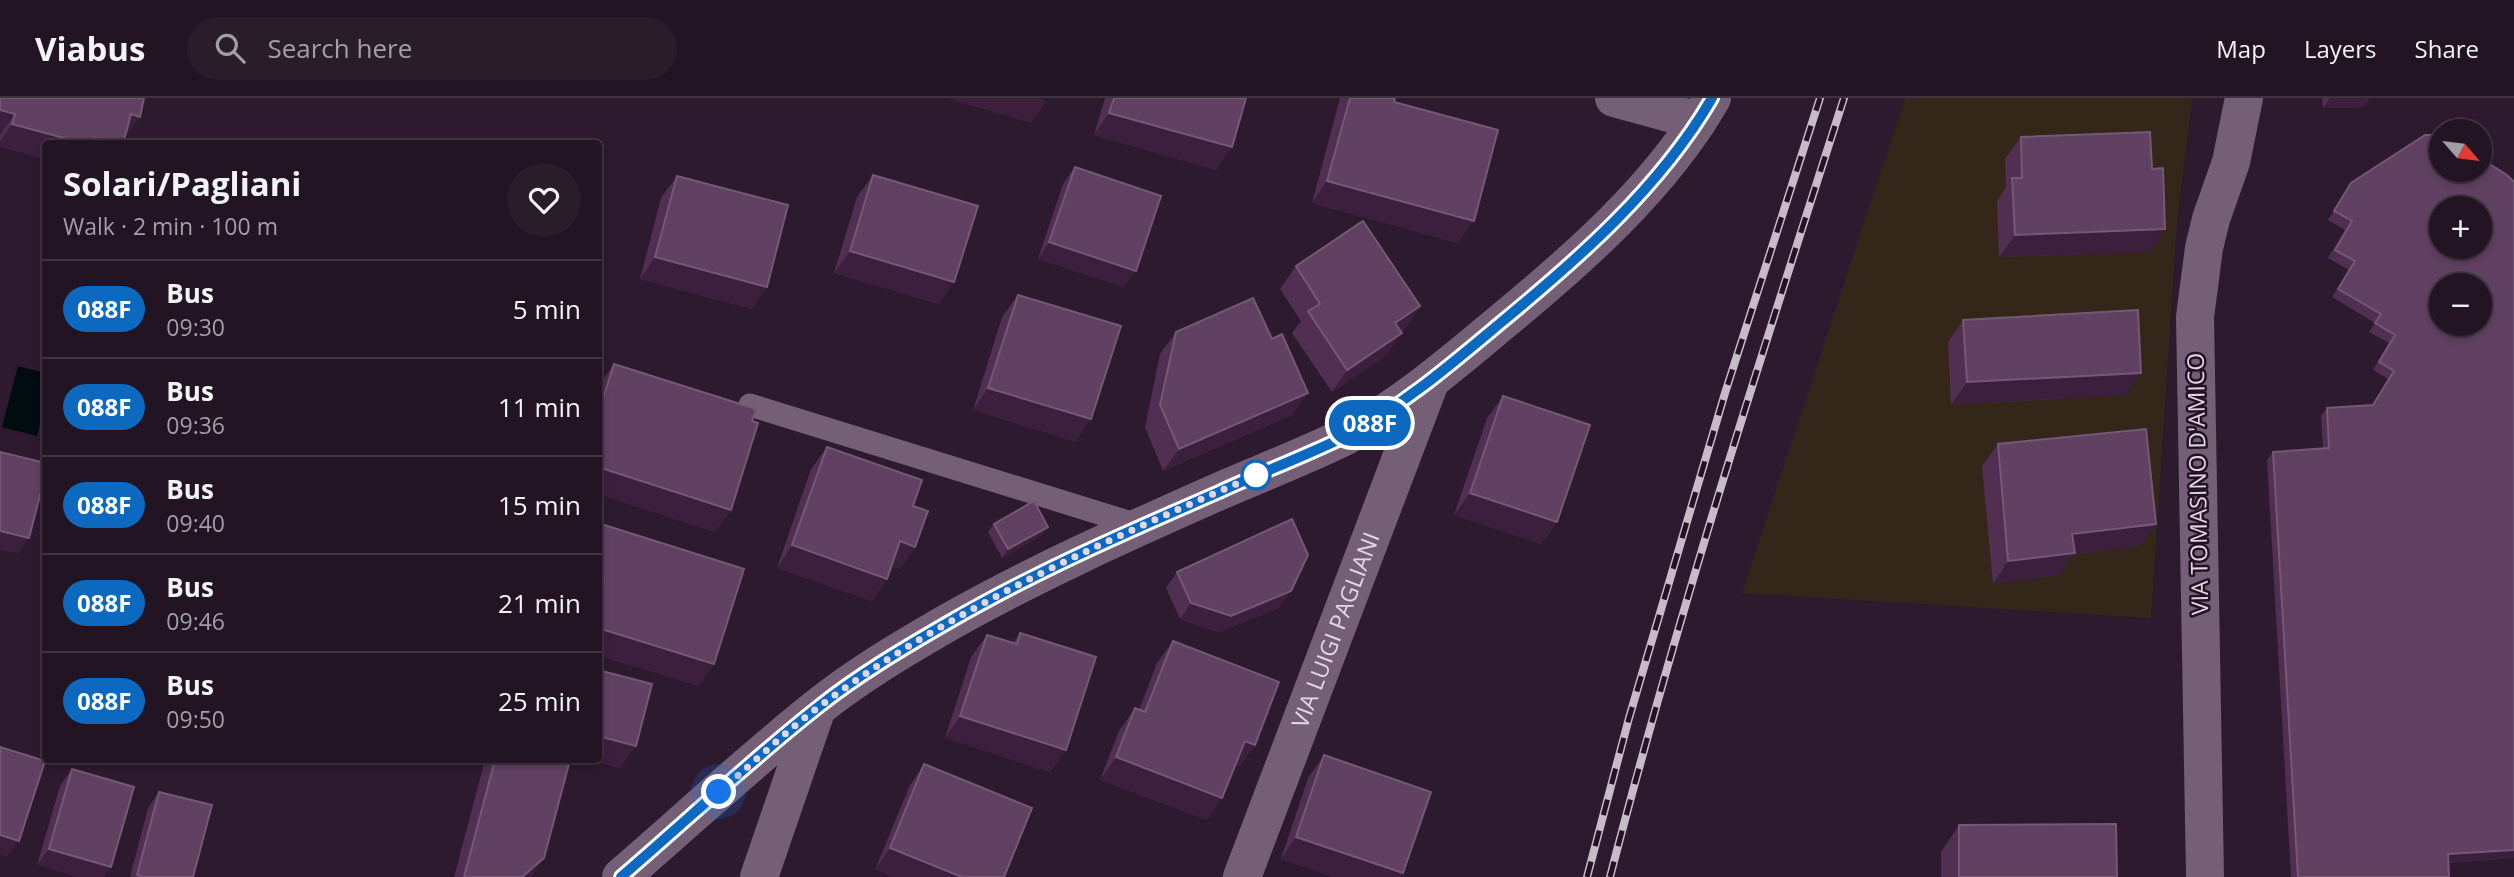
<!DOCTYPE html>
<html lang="en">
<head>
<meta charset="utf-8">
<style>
  body { margin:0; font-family:"Open Sans",sans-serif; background:#2a1d2a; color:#f1f3f6; height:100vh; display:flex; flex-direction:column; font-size:26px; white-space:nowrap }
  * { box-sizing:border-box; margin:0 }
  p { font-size:23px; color:#a29ea5 }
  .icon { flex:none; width:38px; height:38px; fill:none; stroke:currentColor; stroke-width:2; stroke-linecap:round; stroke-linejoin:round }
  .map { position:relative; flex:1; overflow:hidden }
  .details { position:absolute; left:42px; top:42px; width:560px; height:623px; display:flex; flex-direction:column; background:#221422; border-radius:7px; box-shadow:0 4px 10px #0003,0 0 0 2px #3f3340 }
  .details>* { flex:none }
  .badge { padding:0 14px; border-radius:23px; font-size:24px; line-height:46px }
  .needle { width:46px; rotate:118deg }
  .fabs { position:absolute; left:2429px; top:21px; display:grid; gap:14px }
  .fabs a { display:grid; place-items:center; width:63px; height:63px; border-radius:50%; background:#221422; box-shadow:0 4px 10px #0003,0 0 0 2px #3f3340; font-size:35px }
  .you { position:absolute; width:35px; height:35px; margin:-18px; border:5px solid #fff; border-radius:50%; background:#1a73e8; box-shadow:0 0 0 10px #1a73e833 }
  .map>.badge { position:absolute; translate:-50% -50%; box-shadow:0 0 0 4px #fff }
  .round { display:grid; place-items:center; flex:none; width:74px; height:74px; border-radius:37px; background:#2a1d2a }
  .headline { display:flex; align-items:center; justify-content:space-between; height:119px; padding:0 21px }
  h1 { font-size:33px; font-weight:700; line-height:52px }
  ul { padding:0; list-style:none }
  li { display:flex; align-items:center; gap:21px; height:98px; padding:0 21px; border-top:2px solid #3f3340 }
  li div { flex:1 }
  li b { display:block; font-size:26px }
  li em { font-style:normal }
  li .badge { min-width:77px; font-weight:700; text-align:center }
  header { display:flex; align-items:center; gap:42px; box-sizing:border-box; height:98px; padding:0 35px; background:#221422; border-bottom:2px solid #3f3340 }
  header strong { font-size:33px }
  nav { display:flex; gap:38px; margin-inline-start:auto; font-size:24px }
  .search { width:490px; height:63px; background:#2a1d2a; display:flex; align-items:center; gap:18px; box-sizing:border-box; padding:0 24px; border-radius:38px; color:#a29ea5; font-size:26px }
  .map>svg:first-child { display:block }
  .industrial { fill:#342619 }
  .water { fill:#000c10 }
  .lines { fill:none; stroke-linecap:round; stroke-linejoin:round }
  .service { stroke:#755f76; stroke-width:23 }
  .minor { stroke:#755f76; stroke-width:38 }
  .tertiary { stroke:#755f76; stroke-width:38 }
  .rail-casing { stroke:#c8bac8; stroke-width:8 }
  .rail { stroke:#231124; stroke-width:5; stroke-dasharray:16; stroke-linecap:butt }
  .wall { fill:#502f52 }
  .shaded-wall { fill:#3b1f3d }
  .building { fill:#604162; stroke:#745876; stroke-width:2; fill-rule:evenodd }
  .line-casing { stroke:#fff; stroke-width:16 }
  .line { stroke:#0c69bf; stroke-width:10 }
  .walk { stroke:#e3d6e3; stroke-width:7; stroke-dasharray:0 12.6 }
  .stop-dot { fill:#fff; stroke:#0c69bf; stroke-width:3.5 }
  .labels { text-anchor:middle; stroke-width:5; stroke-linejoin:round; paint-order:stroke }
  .street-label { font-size:23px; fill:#e3d6e3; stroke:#231124 }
</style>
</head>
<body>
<header>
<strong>Viabus</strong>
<div class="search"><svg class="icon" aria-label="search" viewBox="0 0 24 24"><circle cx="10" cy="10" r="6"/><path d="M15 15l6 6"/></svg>Search here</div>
<nav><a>Map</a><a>Layers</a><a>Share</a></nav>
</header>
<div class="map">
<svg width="2514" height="779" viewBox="0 0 2514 779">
  <rect width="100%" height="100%" fill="#2d1a2e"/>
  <path class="industrial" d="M1905,0H2192L2177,123L2151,520L1742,495Z"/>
  <path class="water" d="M18,268L45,275V304L37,338L2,329Z"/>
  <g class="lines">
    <path class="service" d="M750,307L1141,428"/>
    <g class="minor">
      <path d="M1614,0L1698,23"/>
      <path d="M759,779L817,610"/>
      <path id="s1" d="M1242,779L1430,284"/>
      <path d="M2205,779L2195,219L2204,150L2211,121L2231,64L2244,0"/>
    </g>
    <path class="tertiary" d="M621,779C686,723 750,663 817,610C858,577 904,550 949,524C1034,476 1123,436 1213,396C1256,377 1301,360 1344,339C1401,309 1449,268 1498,227C1577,162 1660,90 1712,0"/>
    <defs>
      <g id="rail">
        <path d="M1587,779L1629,620L1725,295L1820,0"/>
        <path d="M1610,779C1678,516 1761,258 1844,0"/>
      </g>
    </defs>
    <use href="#rail" class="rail-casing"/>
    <use href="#rail" class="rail"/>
  </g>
  <g class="wall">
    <path d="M0,0L46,46V61L0,49Z"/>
    <path d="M1105,0H1246L1216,72L1094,37Z"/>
    <path d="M1340,0H1395L1394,4L1458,145L1312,105Z"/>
    <path d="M2322,0H2370L2364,9L2323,10Z"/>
    <path d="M2021,39L2150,154L1999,159L1997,103L2006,89L2005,61Z"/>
    <path d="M1075,69L1124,189L1038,161L1063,86Z"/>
    <path d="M873,77L939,206L834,175L857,99Z"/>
    <path d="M677,78L752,211L640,181L661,100Z"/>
    <path d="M2514,84V760L2448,765L2449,779H2291L2267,362L2273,354L2323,351L2321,318L2327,310L2373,307L2388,281L2373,272L2389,245L2369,234L2375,225L2332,199L2349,172L2328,160L2345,132L2328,122L2351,85Z"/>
    <path d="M1296,168L1420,208L1405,231L1401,233L1387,257L1332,294L1292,235L1301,223L1280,191Z"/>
    <path d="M1018,197L1076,344L973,312L1002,219Z"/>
    <path d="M1963,222L2126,297L1951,307L1948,244Z"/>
    <path d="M1176,234L1292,317L1163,373L1145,329L1160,256Z"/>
    <path d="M614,266L752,323L731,412L715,434L598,396V289Z"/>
    <path d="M1503,298L1557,424L1541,446L1454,417L1487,320Z"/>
    <path d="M1998,346L2156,426L2140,448L2074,456L2059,477L1993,486L1982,368Z"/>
    <path d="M827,349L913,408L915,449L900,471L891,468L887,481L872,503L777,470L811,371Z"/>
    <path d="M598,425L699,588L598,557Z"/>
    <path d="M994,426L1042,437L1002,460L988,434Z"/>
    <path d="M1177,474L1279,510L1219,534L1180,521L1166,490Z"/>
    <path d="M1020,535L1066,652L1050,674L945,640L971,559L987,537L1013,545Z"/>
    <path d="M1173,543L1255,647L1239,669L1235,667L1222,700L1207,722L1100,682L1119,633L1135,610L1139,612L1157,565Z"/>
    <path d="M1324,657L1403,775L1400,779H1334L1281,761L1308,680Z"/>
    <path d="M485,662H570L531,779H454Z"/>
    <path d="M924,666L1032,710L875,772L909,689Z"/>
    <path d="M72,671L111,769L37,767L60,688Z"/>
    <path d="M159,694L193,779H130L148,710Z"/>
    <path d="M1959,727L2117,779H1941V754Z"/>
  </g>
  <g class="shaded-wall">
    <path d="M945,0H1038L1047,3L1031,25Z"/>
    <path d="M2330,0H2370L2364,9L2323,10Z"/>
    <path d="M0,12L15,16L0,37Z"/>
    <path d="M1109,15L1232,49L1216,72L1094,37Z"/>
    <path d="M131,16L140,19L124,41Z"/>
    <path d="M12,26L86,46H46V61L0,49V43Z"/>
    <path d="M95,40L116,46H91Z"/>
    <path d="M1327,83L1474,123L1458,145L1312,105Z"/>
    <path d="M2165,131L2150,154L1999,159L2015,137Z"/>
    <path d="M1049,144L1136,173L1124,189L1038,161Z"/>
    <path d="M850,153L954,184L939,206L834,175Z"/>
    <path d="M655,159L767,189L752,211L640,181Z"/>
    <path d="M1420,208L1405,231L1379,247L1395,225Z"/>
    <path d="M1402,235L1387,257L1332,294L1347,272Z"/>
    <path d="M2141,275L2126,297L1951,307L1967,284Z"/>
    <path d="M988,290L1091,321L1076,344L973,312Z"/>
    <path d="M1308,295L1292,317L1163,373L1179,351Z"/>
    <path d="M598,369L731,412L715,434L598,396Z"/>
    <path d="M1470,395L1557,424L1541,446L1454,417Z"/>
    <path d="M2156,426L2140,448L2074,456L2059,477L1993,486L2008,463L2072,436Z"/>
    <path d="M1048,429L1042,437L1002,460L1008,451Z"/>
    <path d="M0,433L29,440L18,456L0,452Z"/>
    <path d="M900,443L915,449L900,471L884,466Z"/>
    <path d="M792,447L887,481L872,503L777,470Z"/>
    <path d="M598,480L604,482L598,490Z"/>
    <path d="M1291,493L1279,510L1219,534L1180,521L1191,505Z"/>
    <path d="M598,530L714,566L699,588L598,557Z"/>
    <path d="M960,618L1066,652L1050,674L945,640Z"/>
    <path d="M598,638L636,648L620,670L586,662H598Z"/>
    <path d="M1245,643L1255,647L1239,669L1229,665Z"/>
    <path d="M1116,659L1222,700L1207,722L1100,682Z"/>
    <path d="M0,737L19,743L7,759L0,757Z"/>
    <path d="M1296,739L1403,775L1400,779H1334L1281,761Z"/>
    <path d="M890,750L962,779H892L875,772Z"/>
    <path d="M49,751L111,769L104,779H78L37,767Z"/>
    <path d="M2514,752V760L2442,765L2448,756Z"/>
    <path d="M544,760L531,779H522Z"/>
  </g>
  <g class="building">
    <path d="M0,0H144L140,19L131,16L123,46H116L95,40L93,46H86L12,26L15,16L0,12Z"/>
    <path d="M1114,0H1246L1232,49L1109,15Z"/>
    <path d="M1350,0H1395L1394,4L1498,32L1474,123L1327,83Z"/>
    <path d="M2150,34L2152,71L2163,70L2165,131L2015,137L2012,80H2022L2021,39Z"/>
    <path d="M2425,37H2441V72H2480V60L2507,77L2514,84V752L2448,756L2449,779H2298L2273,354L2329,350L2327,310L2373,307L2394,273L2379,264L2395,237L2375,225L2381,216L2338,191L2355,163L2335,152L2352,123L2334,113L2351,85ZM2441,110H2480V149H2441ZM2441,187H2480V226H2441Z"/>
    <path d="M1075,69L1161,98L1136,173L1049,144Z"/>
    <path d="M873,77L978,108L954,184L850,153Z"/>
    <path d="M677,78L788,107L767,189L655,159Z"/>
    <path d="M1363,123L1420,208L1395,225L1402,235L1347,272L1308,213L1320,206L1296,168Z"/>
    <path d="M1018,197L1121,228L1091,321L988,290Z"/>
    <path d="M1253,200L1272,241L1282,236L1308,295L1179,351L1160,307L1176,234Z"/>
    <path d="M2138,212L2141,275L1967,284L1963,222Z"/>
    <path d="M614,266L756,311L752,323L758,325L731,412L598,369V317Z"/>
    <path d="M1503,298L1590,327L1557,424L1470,395Z"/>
    <path d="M2146,331L2156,426L2072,436L2075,455L2008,463L1998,346Z"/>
    <path d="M827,349L922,382L913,408L928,413L915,449L900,443L887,481L792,447Z"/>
    <path d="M0,354L46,365V374L29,440L0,433Z"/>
    <path d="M1034,403L1048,429L1008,451L994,426Z"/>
    <path d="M1292,421L1308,457L1291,493L1231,518L1191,505L1177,474Z"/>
    <path d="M598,425L744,471L714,566L598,530V499L604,482L598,480Z"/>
    <path d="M1020,535L1096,559L1066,652L960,618L987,537L1017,546Z"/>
    <path d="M1173,543L1279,584L1255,647L1245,643L1222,700L1116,659L1135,610L1145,614Z"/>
    <path d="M598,572L652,586L636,648L598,638Z"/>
    <path d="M0,649L45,663L19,743L0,737Z"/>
    <path d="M1324,657L1431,694L1403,775L1296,739Z"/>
    <path d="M495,662H570L544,760L522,779H464Z"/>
    <path d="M924,666L1032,710L1004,779H962L890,750Z"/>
    <path d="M72,671L134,689L111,769L49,751Z"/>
    <path d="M159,694L212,707L193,779H145L137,777Z"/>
    <path d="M2116,726L2117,779H1959V727Z"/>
  </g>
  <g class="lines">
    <defs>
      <path id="line" d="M621,779C686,723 750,663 817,610C858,577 904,550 949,524C1035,474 1127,434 1219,394C1260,375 1303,359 1344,339C1401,309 1449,268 1498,227C1577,162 1660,90 1712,0"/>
    </defs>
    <use href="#line" class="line-casing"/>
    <use href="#line" class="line"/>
    <path class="walk" d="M719,694C752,666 785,634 820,608C956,507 1112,440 1266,373L1256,377"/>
  </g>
  <circle class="stop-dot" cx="1256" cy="377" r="14"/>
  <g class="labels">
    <g class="street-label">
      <text transform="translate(2198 386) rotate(-91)" y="8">VIA TOMASINO D'AMICO</text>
      <text dy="8" stroke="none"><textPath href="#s1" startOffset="264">VIA LUIGI PAGLIANI</textPath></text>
    </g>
  </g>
</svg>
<div class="fabs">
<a><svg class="needle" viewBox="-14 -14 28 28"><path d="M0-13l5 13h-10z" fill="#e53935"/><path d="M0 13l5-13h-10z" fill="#a29ea5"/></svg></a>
<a>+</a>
<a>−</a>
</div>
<div class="you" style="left:719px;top:694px"></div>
<b class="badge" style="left:1370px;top:325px;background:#0c69bf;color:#fff">088F</b>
<section class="details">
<div class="headline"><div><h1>Solari/Pagliani</h1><p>Walk · 2 min · 100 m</p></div><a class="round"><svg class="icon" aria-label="heart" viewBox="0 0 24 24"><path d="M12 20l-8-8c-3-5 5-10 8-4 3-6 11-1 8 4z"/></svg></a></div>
<ul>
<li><span class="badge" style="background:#0c69bf;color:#fff">088F</span><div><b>Bus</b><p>09:30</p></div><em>5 min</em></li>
<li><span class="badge" style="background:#0c69bf;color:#fff">088F</span><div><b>Bus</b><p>09:36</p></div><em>11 min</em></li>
<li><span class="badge" style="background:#0c69bf;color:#fff">088F</span><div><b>Bus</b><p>09:40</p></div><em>15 min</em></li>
<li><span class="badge" style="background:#0c69bf;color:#fff">088F</span><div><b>Bus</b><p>09:46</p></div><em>21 min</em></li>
<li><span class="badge" style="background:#0c69bf;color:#fff">088F</span><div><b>Bus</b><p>09:50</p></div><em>25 min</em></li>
</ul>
</section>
</div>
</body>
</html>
